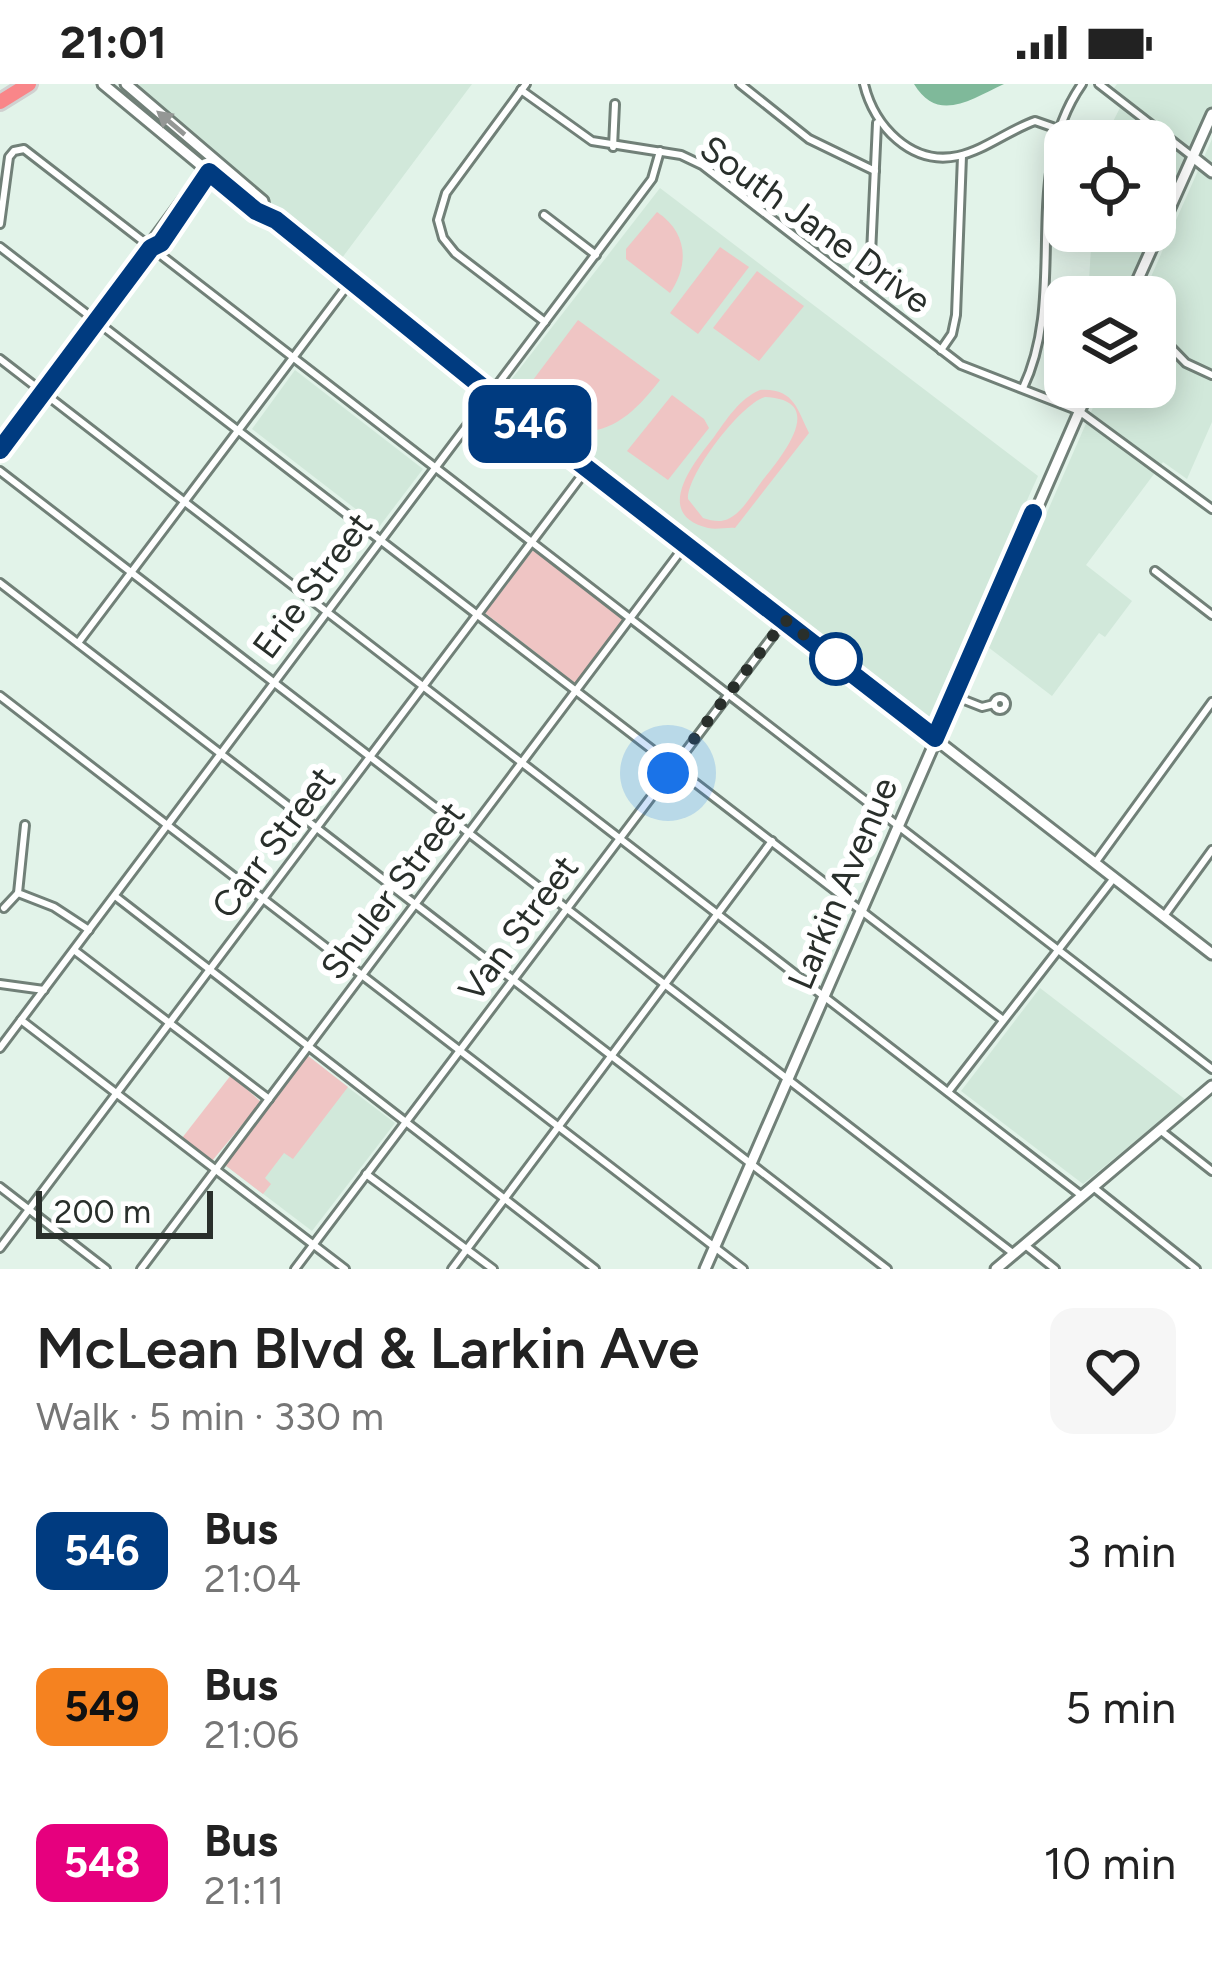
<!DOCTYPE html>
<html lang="en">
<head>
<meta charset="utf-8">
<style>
  body { margin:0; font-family:Figtree,sans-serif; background:#f6f6f6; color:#222; height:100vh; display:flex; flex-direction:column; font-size:45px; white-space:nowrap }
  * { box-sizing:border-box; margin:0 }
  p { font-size:39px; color:#767676 }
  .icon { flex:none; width:66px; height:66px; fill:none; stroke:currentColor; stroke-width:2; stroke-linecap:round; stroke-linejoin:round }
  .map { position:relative; height:1185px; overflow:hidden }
  .details { display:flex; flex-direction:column; background:#fff; flex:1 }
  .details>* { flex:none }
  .badge { padding:0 24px; border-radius:18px; font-size:42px; line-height:78px }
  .controls { position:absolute; left:1044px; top:36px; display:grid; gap:24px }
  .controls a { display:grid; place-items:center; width:132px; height:132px; border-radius:24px; background:#fff; box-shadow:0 6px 30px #0003; font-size:60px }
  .scale { position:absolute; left:36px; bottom:30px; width:177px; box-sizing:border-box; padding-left:12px; border:6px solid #292f2b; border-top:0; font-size:33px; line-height:42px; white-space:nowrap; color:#292f2b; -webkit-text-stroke:9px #fff; paint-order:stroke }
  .you { position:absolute; width:60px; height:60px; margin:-30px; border:9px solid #fff; border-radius:50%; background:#1a73e8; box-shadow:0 0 0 18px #1a73e833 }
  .map>.badge { position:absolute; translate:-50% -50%; box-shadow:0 0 0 6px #fff }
  .round { display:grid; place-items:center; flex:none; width:126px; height:126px; border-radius:24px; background:#f6f6f6 }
  .summary { display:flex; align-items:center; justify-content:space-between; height:204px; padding:0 36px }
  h1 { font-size:57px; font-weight:600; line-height:90px }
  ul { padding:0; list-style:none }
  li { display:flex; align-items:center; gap:36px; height:156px; padding:0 36px }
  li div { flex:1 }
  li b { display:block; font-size:45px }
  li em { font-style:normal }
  li .badge { min-width:132px; font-weight:700; text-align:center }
  .status { display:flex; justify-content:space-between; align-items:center; height:84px; padding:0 60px; background:#fff; direction:ltr }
  .status svg { height:33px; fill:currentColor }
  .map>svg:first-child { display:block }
  .built { fill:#d1e8da }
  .green { fill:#efc5c4; fill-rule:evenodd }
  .water { fill:#7fb99a }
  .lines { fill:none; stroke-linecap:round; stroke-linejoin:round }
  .street-casing { stroke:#718078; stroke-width:12 }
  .secondary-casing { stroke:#718078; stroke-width:15 }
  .highway-casing { stroke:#d0d1d0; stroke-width:20 }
  .street { stroke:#fff; stroke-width:6 }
  .secondary { stroke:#fff; stroke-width:9 }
  .highway { stroke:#f98689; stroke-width:14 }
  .oneway { fill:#949795 }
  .line-casing { stroke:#fff; stroke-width:27 }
  .line { stroke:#003b80; stroke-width:18 }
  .walk { stroke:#292f2b; stroke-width:12; stroke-dasharray:0 21.6 }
  .stop-dot { fill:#fff; stroke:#003b80; stroke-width:6 }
  .labels { text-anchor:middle; stroke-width:12; stroke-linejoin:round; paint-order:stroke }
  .street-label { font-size:36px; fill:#292f2b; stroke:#fff }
</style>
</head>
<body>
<div class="status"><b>21:01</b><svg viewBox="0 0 49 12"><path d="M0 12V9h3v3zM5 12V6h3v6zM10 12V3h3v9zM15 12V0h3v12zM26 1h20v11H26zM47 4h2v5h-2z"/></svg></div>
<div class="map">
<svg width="1212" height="1185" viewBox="0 0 1212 1185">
  <rect width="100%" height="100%" fill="#e2f3e9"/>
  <g class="built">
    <path d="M140,0H472L339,178L266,127L263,116L135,7Z"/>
    <path d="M1117,0H1212V24L1129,213H1088L1092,147H1155V57H1103L1123,18L1111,8Z"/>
    <path d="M1212,55V338L1187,395L1163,378L1086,481L1132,517L1105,553L1099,549L1052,612L988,563L1102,303H1155V213H1142Z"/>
    <path d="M660,104L1038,392L928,635L504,305Z"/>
    <path d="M295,286L423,385L379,443L252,345Z"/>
    <path d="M1040,904L1186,1016L1083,1100L961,1007Z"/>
    <path d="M308,973L395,1039L312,1147L225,1081Z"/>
  </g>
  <g class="green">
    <path d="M657,128C687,148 690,180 670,209L626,175V165Z"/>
    <path d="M720,163L749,183L698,250L670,229Z"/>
    <path d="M757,187L804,222L759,277L713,244Z"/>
    <path d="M578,236L660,296C636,327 605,360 561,342C547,337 533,321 521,312Z"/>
    <path d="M760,306C794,304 797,325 809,349L735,444C727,443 717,446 708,444C651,430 695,377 714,353C727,335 739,315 760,306ZM765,313C830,316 780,374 762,397C753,409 743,427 730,434C721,439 713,437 703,434L688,415C687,390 741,320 765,313Z"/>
    <path d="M672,311L704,335L709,344L668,396L627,367Z"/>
    <path d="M533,466L623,536L575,599L485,529Z"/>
    <path d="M307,971L348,1003L293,1075L284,1069L265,1094L271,1100L263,1110L225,1081Z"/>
    <path d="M231,991L261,1018L212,1077L182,1054Z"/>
  </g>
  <path class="water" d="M914,0H1004C971,15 938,40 914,0Z"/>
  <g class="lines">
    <defs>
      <g id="street">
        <path d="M526,0L446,109L438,136L443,154L455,169L545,238"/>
        <path d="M740,0L809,55L875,87"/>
        <path d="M864,0C874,42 911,82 958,72C985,66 1009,46 1035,37L1058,45"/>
        <path d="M1099,0L1193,73"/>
        <path d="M521,6L592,57L681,71L702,81L961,281L1079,327L1212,425"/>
        <path d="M613,63L615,20"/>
        <path d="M544,131L596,171"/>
        <path d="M0,140L9,73L14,67L24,65L1212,985"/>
        <path d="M0,163L1003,936"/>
        <path d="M151,163L161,159L210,88"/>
        <path d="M855,199L871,170L877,39"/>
        <path d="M1155,247L1186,279L1212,291"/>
        <path d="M941,266L952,250L956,231L962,72"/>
        <path d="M0,275L1082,1112"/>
        <path d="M1023,304C1069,208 1019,90 1082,0"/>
        <path d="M0,366L151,163L153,154L199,92L210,88"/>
        <path d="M0,387L1014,1170"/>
        <path d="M1155,487L1212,531"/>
        <path d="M0,499L887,1185"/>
        <path d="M78,559L350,198"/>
        <path d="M0,612L743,1185"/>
        <path d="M954,612L982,623L994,620"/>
        <circle cx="1000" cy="620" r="6"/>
        <path d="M25,741L18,809L54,823L89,846"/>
        <path d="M1095,779L1212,618"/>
        <path d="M115,812L595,1185"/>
        <path d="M4,824L18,809"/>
        <path d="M1164,832L1212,766"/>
        <path d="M74,866L269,1015"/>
        <path d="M0,900L44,906"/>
        <path d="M21,936L345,1185"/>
        <path d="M0,964L652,95L660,67"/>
        <path d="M948,1008L1114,794"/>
        <path d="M1160,1046L1212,1087"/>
        <path d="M366,1090L493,1185"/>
        <path d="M0,1103L106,1185"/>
        <path d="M1093,1103L1196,1185"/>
        <path d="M1025,1161L1055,1185"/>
        <path d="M0,1164L586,386"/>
        <path d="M141,1185L686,460"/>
        <path d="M295,1185L784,537"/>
        <path d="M452,1185L772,757"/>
      </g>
      <g id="secondary">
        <path d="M103,0L256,127L276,136L491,310L1212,870"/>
        <path d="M126,0L263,117L265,128"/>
        <path d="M1193,73L1212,88"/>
        <path d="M1130,213L1212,30"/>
        <path d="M705,1185L1090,303"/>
        <path d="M996,1185L1212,1002"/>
      </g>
      <path id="highway" d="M0,18L29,0"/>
    </defs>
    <use href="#street" class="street-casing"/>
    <use href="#secondary" class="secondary-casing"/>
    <use href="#highway" class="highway-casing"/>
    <use href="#street" class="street"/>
    <use href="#secondary" class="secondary"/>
    <use href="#highway" class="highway"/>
  </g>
  <defs><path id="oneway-solid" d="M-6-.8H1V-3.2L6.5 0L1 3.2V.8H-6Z" transform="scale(3)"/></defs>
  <use class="oneway" href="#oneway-solid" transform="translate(171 39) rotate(-140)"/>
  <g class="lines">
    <defs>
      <path id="line" d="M0,366L151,164L161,159L209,88L256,127L276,136L491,310L935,654L1033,429"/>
    </defs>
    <use href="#line" class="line-casing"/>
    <use href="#line" class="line"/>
    <path class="walk" d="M668,689L785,536L849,586L836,575"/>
  </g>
  <circle class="stop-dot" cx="836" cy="575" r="24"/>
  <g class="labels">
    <g class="street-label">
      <text transform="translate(816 140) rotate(36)" y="13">South Jane Drive</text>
      <text transform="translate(312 501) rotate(-53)" y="13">Erie Street</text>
      <text transform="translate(273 758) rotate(-53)" y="13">Carr Street</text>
      <text transform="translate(842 799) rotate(-67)" y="13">Larkin Avenue</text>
      <text transform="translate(392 806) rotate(-53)" y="13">Shuler Street</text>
      <text transform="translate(518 844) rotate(-53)" y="13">Van Street</text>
    </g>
  </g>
</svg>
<div class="controls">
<a><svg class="icon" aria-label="locate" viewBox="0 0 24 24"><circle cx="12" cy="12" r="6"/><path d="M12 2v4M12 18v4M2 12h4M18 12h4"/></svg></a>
<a><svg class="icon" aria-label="layers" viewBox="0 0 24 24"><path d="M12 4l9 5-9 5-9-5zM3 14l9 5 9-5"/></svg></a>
</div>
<div class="scale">200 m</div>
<div class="you" style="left:668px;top:689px"></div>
<b class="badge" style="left:530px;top:340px;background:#003b80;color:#fff">546</b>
</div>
<section class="details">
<div class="summary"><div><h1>McLean Blvd &amp; Larkin Ave</h1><p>Walk · 5 min · 330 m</p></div><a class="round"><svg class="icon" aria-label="heart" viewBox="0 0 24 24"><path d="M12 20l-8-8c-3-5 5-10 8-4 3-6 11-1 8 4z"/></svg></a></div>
<ul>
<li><span class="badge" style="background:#003b80;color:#fff">546</span><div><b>Bus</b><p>21:04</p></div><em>3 min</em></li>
<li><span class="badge" style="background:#f58220;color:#111">549</span><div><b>Bus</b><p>21:06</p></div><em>5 min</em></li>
<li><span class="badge" style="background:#e6007e;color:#fff">548</span><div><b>Bus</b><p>21:11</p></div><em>10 min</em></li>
</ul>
</section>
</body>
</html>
